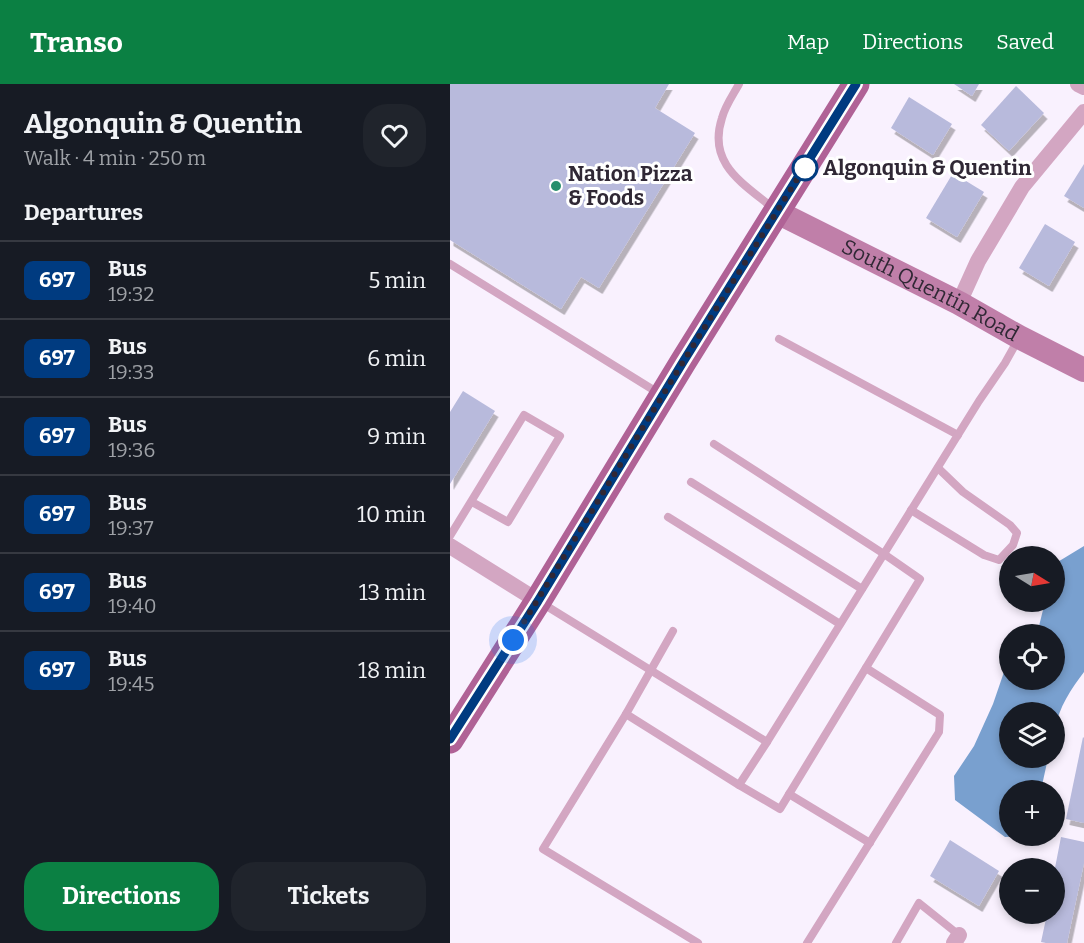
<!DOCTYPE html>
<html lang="en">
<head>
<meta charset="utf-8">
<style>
  body { margin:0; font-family:Bitter,serif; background:#20242c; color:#f1f3f6; height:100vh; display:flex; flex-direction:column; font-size:22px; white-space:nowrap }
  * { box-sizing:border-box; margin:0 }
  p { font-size:20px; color:#9ea1a6 }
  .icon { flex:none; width:33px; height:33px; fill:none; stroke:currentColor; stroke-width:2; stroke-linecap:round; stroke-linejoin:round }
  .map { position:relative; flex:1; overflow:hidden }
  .panel { display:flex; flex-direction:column; background:#171b24; width:450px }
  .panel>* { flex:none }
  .badge { padding:0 12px; border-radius:9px; font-size:21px; line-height:39px }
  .needle { width:39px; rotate:101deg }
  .fabs { position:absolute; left:549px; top:462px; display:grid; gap:12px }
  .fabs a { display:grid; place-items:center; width:66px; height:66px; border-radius:50%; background:#171b24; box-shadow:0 3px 9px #0003; font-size:30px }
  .you { position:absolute; width:30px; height:30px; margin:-15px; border:4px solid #fff; border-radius:50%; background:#1a73e8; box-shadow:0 0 0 9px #1a73e833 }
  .map>.badge { position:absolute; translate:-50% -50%; box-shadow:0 0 0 3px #fff }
  h2 { padding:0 24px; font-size:22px; line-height:54px }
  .round { display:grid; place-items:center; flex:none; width:63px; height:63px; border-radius:24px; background:#20242c }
  .overview { display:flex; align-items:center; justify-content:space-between; height:102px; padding:0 24px }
  h1 { font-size:28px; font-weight:700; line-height:45px }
  .action { display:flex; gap:12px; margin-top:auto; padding:12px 24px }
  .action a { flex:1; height:69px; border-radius:24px; background:#0b8043; color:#fff; font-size:24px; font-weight:700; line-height:69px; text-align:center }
  .action a+a { background:#20242c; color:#f1f3f6 }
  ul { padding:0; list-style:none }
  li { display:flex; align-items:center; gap:18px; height:78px; padding:0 24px; border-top:2px solid #363941 }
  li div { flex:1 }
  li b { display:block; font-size:22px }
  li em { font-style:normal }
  li .badge { min-width:66px; font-weight:700; text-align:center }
  header { display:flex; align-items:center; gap:36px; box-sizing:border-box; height:84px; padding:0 30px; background:#0b8043; color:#fff }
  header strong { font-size:28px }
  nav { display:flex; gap:33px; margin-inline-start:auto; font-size:21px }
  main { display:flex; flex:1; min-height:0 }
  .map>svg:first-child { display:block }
  .water { fill:#79a0cf }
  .building { fill:#b8badc; filter:url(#shadow) }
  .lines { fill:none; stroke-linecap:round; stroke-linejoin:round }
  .service { stroke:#d3a6c2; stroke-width:8 }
  .minor { stroke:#d3a6c2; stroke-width:16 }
  .secondary { stroke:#c07fa9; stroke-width:24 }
  .primary { stroke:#b06296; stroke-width:27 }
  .line-casing { stroke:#fff; stroke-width:14 }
  .line { stroke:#003b80; stroke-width:9 }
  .walk { stroke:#302835; stroke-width:6; stroke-dasharray:0 10.8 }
  .stop-dot { fill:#fff; stroke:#003b80; stroke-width:3 }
  .poi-dot { fill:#278f6d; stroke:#fff; stroke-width:2 }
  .labels { text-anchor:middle; stroke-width:6; stroke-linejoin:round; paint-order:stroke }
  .stop-label { font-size:21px; font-weight:bold; fill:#302835; stroke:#fff; text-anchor:start }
  .poi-label { font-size:21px; font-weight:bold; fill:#302835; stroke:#fff; text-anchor:start }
  .street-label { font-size:21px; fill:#302835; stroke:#fff }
</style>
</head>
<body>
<header>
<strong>Transo</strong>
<nav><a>Map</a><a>Directions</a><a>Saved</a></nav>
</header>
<main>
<section class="panel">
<div class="overview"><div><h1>Algonquin &amp; Quentin</h1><p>Walk · 4 min · 250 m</p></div><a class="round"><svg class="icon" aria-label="heart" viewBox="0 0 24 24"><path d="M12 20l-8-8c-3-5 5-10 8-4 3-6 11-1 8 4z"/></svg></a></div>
<h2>Departures</h2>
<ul>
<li><span class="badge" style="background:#003b80;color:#fff">697</span><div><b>Bus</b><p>19:32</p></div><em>5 min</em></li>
<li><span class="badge" style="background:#003b80;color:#fff">697</span><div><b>Bus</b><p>19:33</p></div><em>6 min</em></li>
<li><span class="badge" style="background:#003b80;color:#fff">697</span><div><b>Bus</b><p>19:36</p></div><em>9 min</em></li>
<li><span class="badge" style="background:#003b80;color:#fff">697</span><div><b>Bus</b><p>19:37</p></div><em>10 min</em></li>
<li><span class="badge" style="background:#003b80;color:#fff">697</span><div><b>Bus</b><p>19:40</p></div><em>13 min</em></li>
<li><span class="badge" style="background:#003b80;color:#fff">697</span><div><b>Bus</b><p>19:45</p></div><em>18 min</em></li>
</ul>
<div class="action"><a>Directions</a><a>Tickets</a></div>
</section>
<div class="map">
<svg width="634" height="859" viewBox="0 0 634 859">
  <defs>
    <filter id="shadow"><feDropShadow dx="3.5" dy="6" stdDeviation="0" flood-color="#0004"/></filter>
  </defs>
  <rect width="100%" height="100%" fill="#f9f1fe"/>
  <path class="water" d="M634,462V588C621,605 609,623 605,645L604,628H560V674H598L591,706H560V752H570L555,753L505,716L504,692L524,662L543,620L554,588L555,574L559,573L560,596H604V550H587L595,518H604L606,479Z"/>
  <g class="building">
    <path d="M0,0H219L205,24L245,49L149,204L131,193L111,225L0,156Z"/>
    <path d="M504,0H529L522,12Z"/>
    <path d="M566,2L594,29L559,67L531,41Z"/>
    <path d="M459,13L502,40L483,71L441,44Z"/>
    <path d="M634,80V124L614,112Z"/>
    <path d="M503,89L534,108L507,153L476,134Z"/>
    <path d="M595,140L625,158L599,202L569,184Z"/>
    <path d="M13,307L45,327L0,400V328Z"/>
    <path d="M633,653L634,654V739L616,735Z"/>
    <path d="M611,753L634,758V779L617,859H596L591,858L597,830H604V789Z"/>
    <path d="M500,756L549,787L529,822L480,792Z"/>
  </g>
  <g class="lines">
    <g class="service">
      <path d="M289,0C283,11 275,22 272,34C257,80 293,99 324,125"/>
      <path d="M0,180L210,310"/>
      <path d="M329,255L508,351"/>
      <path d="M264,360L434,470L470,495L330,725L289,701"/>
      <path d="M241,398L412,505"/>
      <path d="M461,426L534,471L549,476L563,461L567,449L560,441L513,408L488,384"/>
      <path d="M218,433L390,540"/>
      <path d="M0,452L74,331L110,352L58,438L22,418"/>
      <path d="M90,518L317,658L529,317L555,279L569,254"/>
      <path d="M223,547L176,630L289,701L317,658"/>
      <path d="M176,630L93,765L248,859"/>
      <path d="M339,710L420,759"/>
      <path d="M357,859L489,648L490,631L416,584"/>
      <path d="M446,859L469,819L509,851"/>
    </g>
    <g class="minor">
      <path d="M628,0L634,3"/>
      <path d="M509,219L528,177L572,103L634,28"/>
      <path d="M0,462L88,517"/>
      <path d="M504,859L509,851"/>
    </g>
    <path class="secondary" id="s1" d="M327,128L509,219L569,253L634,286"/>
    <path class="primary" d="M0,656L88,517L233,278L406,0"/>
  </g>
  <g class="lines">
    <defs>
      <path id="line" d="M0,655L88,517L233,278L406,0"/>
    </defs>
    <use href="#line" class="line-casing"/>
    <use href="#line" class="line"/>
    <path class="walk" d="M63,556L233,278L359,76L355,84"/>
  </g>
  <circle class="stop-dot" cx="355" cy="84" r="12"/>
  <circle class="poi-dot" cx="106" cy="102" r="6"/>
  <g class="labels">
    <g class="stop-label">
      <text x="373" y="91">Algonquin &amp; Quentin</text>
    </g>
    <g class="poi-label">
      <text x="118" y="97">Nation Pizza<tspan x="118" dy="24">&amp; Foods</tspan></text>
    </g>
    <g class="street-label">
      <text dy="7" stroke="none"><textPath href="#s1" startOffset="172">South Quentin Road</textPath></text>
    </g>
  </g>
</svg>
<div class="fabs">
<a><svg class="needle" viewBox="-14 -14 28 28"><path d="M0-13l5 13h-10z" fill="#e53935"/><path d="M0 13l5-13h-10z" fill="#9ea1a6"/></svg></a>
<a><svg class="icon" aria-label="locate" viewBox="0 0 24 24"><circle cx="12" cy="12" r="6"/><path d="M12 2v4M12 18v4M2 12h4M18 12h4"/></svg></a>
<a><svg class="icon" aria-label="layers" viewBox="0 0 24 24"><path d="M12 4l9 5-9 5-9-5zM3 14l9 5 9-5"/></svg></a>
<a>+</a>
<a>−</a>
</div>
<div class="you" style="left:63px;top:556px"></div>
</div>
</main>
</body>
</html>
